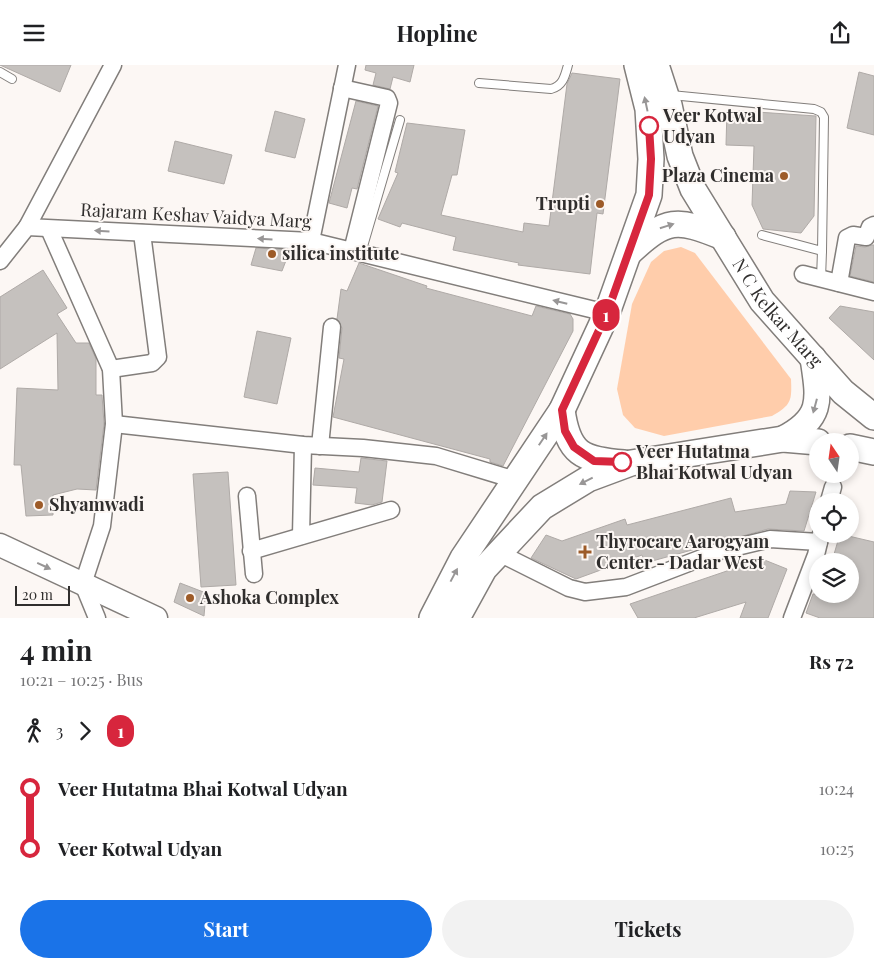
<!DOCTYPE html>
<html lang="en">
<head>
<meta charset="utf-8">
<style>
  body { margin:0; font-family:"Playfair Display",serif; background:#f2f2f2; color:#202124; height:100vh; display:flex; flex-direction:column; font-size:19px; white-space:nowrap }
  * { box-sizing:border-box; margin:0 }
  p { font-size:16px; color:#757577 }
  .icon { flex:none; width:28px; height:28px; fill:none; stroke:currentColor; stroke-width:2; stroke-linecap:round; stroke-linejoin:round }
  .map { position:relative; height:553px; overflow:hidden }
  .panel { display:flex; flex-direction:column; background:#fff; flex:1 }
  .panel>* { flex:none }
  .badge { padding:0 10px; border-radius:16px; font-size:18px; line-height:32px }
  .needle { width:32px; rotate:347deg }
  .fabs { position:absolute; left:809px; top:368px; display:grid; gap:10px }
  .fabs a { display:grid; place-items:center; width:50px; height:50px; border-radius:50%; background:#fff; box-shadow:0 2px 8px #0003; font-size:25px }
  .scale { position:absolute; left:15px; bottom:12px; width:55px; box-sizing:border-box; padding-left:5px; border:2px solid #302e2d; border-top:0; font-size:14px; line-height:18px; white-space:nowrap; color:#302e2d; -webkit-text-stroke:4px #fcf7f4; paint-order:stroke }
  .map>.badge { position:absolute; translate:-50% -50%; box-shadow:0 0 0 2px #fff }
  .legs { display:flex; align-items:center; gap:8px; height:55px; padding:0 20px; font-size:16px }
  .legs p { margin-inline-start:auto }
  .head { display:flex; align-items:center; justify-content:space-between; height:85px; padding:0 20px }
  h1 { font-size:28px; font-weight:700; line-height:38px }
  .cta { display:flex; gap:10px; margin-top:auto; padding:10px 20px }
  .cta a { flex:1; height:58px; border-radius:30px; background:#1a73e8; color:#fff; font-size:20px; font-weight:700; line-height:58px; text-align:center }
  .cta a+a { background:#f2f2f2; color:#202124 }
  ul { padding:0 20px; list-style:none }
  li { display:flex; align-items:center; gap:18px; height:60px; font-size:19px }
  li i { display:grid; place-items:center; width:8px; height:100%; margin:0 6px; background:currentColor }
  li i::after { content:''; width:12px; height:12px; margin:-6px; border:4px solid; border-radius:50%; background:#fff }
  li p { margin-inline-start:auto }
  li:first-child i { background:linear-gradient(#0000 50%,currentColor 0) }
  li:last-child i { background:linear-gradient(currentColor 50%,#0000 0) }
  header { display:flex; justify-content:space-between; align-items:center; height:65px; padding:0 20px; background:#fff; font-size:22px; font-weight:700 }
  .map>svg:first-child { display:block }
  .green { fill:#ffcdab }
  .building { fill:#c5c1be; stroke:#afaaa7 }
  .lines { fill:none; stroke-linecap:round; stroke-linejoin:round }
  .lane-casing { stroke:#827e7b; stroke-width:10 }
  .street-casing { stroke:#827e7b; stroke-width:19 }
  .secondary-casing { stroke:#827e7b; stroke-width:25 }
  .primary-casing { stroke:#827e7b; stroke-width:28 }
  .lane { stroke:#fff; stroke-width:8 }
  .street { stroke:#fff; stroke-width:16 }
  .secondary { stroke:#fff; stroke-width:22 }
  .primary { stroke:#fff; stroke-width:25 }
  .oneway { fill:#989696 }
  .line-1-casing { stroke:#fff; stroke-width:11 }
  .line-1 { stroke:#d7263d; stroke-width:8 }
  .stop-1-dot { fill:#fff; stroke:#d7263d; stroke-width:2.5 }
  .poi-dot { fill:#9d5b28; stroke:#fcf7f4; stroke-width:2 }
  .labels { text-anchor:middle; stroke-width:4; stroke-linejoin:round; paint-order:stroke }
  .stop-label { font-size:18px; font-weight:bold; fill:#302e2d; stroke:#fcf7f4; text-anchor:start }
  .poi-label { font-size:18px; font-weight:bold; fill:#302e2d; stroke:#fcf7f4; text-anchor:start }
  .street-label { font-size:18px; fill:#302e2d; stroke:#fcf7f4 }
</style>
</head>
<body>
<header><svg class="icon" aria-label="menu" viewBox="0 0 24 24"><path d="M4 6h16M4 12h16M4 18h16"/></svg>Hopline<svg class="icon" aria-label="share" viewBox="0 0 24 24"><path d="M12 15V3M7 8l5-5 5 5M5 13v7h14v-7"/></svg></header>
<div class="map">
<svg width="874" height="553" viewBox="0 0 874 553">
  <rect width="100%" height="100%" fill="#fcf7f4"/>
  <path class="green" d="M681,182L695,188L791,314C792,336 791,340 772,351L664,371L635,363L623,350L617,324L632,239L651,197L664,186Z"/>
  <g class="building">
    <path d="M0,0H71L60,27Z"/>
    <path d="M366,0H414L410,17L393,12L390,24L373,20L376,8L365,5Z"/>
    <path d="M859,7L874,11V70L847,63Z"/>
    <path d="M572,8L620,14L603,149L597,148L590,209L518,200L519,198L453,185L456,172L402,158L400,162L378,154L398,108L395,107L407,58L465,65L457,110H452L441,150L523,167L524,158L549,161L567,19Z"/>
    <path d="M356,36L378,41L357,124L352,123L347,143L329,138Z"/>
    <path d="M727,45L816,51L814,151L801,168L763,164L752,140L754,81L726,80Z"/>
    <path d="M275,46L305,54L295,93L265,86Z"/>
    <path d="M175,76L232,90L224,119L168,106Z"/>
    <path d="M872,180H874V217L850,211L856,181L865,182Z"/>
    <path d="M256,183L290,185L282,206L251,200Z"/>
    <path d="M359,198L427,221L426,223L532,251L536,241L570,249L573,254V266L503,401L490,397V394L333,352L344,294L339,293L342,263L337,254L341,224L347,226Z"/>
    <path d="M43,205L67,243L57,249L76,278H89L96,294V330H102L104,359L96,425L77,424L53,430V450L26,451L21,400H14L17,323L58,325L57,268L0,304V232Z"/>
    <path d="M840,241L874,247V295L829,253Z"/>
    <path d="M257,266L291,273L277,339L244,332Z"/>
    <path d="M361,393L387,396L382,437L372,440L355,438L357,423L313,420L315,403L359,407Z"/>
    <path d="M228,407L236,520L201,522L193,409Z"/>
    <path d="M790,426L816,427L804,466L768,464L645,498L642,490L576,514L531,493L546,470L562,476L625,454L627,460L731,433L735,447L786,439Z"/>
    <path d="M840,469L874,477V553H820L806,548L813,529H850V496H832Z"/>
    <path d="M762,494L787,504L768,553H740L746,537L694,553H638L630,539Z"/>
    <path d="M180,518L206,528L204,551L174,537Z"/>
  </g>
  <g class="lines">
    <defs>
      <g id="lane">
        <path d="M0,7L12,14"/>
        <path d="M479,18L551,24C563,21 565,11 568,0"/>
        <path d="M671,30L814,44L821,47L824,52L822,186L762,170"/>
        <path d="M361,188L400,55"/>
        <path d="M821,214L822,186"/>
      </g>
      <g id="street">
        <path d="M342,23L387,33L389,38L352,186"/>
        <path d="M27,162L113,0"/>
        <path d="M49,164L111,304L114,359L102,461L83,519L97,553"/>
        <path d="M311,176L347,0"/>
        <path d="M0,196L27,162L311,176L607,248"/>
        <path d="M803,209L874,227"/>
        <path d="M839,218L847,173L853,170L866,172L870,162L874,160"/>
        <path d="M111,304L152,298L158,292L142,168"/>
        <path d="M114,359L303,380L363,383L436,391L515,415"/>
        <path d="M320,381L332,262"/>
        <path d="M247,431L254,509"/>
        <path d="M829,436L833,422"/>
        <path d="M301,471L303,380"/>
        <path d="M251,486L391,445"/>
        <path d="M499,488L569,523L585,527L626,522L720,486L770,474L819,477"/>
        <path d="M792,553L816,490L821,469"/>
      </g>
      <path id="secondary" d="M0,480L156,553"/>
      <g id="primary">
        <path id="s1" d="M656,0L669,40L680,91L693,124L762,236L843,327L874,352"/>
        <path d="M630,187C667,153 676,153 723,172"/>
        <path d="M562,345C568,389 582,395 624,398"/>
        <path d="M783,374L818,377"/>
        <path d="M850,382L874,387"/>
        <path d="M432,553L463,493L562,345L607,248L649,130L651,94L648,44L637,0"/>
        <path d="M457,553L484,504L542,442L588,414L631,398L783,374C824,353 819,334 813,293"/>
      </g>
    </defs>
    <use href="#lane" class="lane-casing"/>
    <use href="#street" class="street-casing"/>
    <use href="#secondary" class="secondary-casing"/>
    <use href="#primary" class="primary-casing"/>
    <use href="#lane" class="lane"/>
    <use href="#street" class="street"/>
    <use href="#secondary" class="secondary"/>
    <use href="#primary" class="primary"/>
  </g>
  <defs><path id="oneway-solid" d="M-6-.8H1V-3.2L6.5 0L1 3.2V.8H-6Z" transform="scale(1.25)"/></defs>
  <g class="oneway">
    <use href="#oneway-solid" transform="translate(646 39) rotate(-102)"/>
    <use href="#oneway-solid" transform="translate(667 161) rotate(-18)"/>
    <use href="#oneway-solid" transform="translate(102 166) rotate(-177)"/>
    <use href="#oneway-solid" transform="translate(265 174) rotate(-177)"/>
    <use href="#oneway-solid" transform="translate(560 237) rotate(-166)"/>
    <use href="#oneway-solid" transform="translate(815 341) rotate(105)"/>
    <use href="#oneway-solid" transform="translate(543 374) rotate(-56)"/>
    <use href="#oneway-solid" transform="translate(586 416) rotate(153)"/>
    <use href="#oneway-solid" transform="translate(44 501) rotate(25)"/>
    <use href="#oneway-solid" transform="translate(454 510) rotate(-62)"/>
  </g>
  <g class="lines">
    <defs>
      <path id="line-1" d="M622,397L594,396L574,382L565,366L562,345L607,248L649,130L651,94L649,61"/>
    </defs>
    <use href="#line-1" class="line-1-casing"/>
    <use href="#line-1" class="line-1"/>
  </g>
  <g class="stop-1-dot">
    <circle cx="649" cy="61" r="9"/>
    <circle cx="622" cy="397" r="9"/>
  </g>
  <g class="poi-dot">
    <circle cx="784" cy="111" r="5"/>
    <circle cx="600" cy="139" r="5"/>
    <circle cx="272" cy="189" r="5"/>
    <circle cx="39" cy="440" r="5"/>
    <path d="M582.5 479.5h5v5h5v5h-5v5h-5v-5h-5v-5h5z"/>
    <circle cx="190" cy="533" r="5"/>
  </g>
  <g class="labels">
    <g class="stop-label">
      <text x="663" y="57">Veer Kotwal<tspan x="663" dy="21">Udyan</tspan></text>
      <text x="636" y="393">Veer Hutatma<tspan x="636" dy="21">Bhai Kotwal Udyan</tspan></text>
    </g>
    <g class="poi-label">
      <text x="774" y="117" text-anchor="end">Plaza Cinema</text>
      <text x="590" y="145" text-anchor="end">Trupti</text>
      <text x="282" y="195">silica institute</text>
      <text x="49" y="446">Shyamwadi</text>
      <text x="596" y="483">Thyrocare Aarogyam<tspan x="596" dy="21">Center - Dadar West</tspan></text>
      <text x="200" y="539">Ashoka Complex</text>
    </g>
    <g class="street-label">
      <text transform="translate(196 151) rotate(3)" y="6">Rajaram Keshav Vaidya Marg</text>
      <text dy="6" stroke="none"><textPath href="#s1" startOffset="280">N C Kelkar Marg</textPath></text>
    </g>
  </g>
</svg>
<div class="fabs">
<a><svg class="needle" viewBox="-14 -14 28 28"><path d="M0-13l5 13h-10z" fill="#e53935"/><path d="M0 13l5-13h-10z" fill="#757577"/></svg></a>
<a><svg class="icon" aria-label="locate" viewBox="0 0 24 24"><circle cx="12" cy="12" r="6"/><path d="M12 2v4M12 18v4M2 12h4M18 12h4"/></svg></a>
<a><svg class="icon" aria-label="layers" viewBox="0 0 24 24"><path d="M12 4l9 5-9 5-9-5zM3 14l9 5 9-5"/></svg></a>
</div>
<div class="scale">20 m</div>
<b class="badge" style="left:606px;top:250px;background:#d7263d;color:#fff">1</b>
</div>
<section class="panel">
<div class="head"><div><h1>4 min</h1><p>10:21 – 10:25 · Bus</p></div><b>Rs 72</b></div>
<div class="legs"><svg class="icon" aria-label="walk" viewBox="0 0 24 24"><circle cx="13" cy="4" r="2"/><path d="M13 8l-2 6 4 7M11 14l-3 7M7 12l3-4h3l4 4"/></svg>3<svg class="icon" aria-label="forward" viewBox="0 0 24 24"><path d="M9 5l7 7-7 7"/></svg><b class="badge" style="background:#d7263d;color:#fff">1</b></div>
<ul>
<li><i style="color:#d7263d"></i><b>Veer Hutatma Bhai Kotwal Udyan</b><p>10:24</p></li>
<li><i style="color:#d7263d"></i><b>Veer Kotwal Udyan</b><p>10:25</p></li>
</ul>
<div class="cta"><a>Start</a><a>Tickets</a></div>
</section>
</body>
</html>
